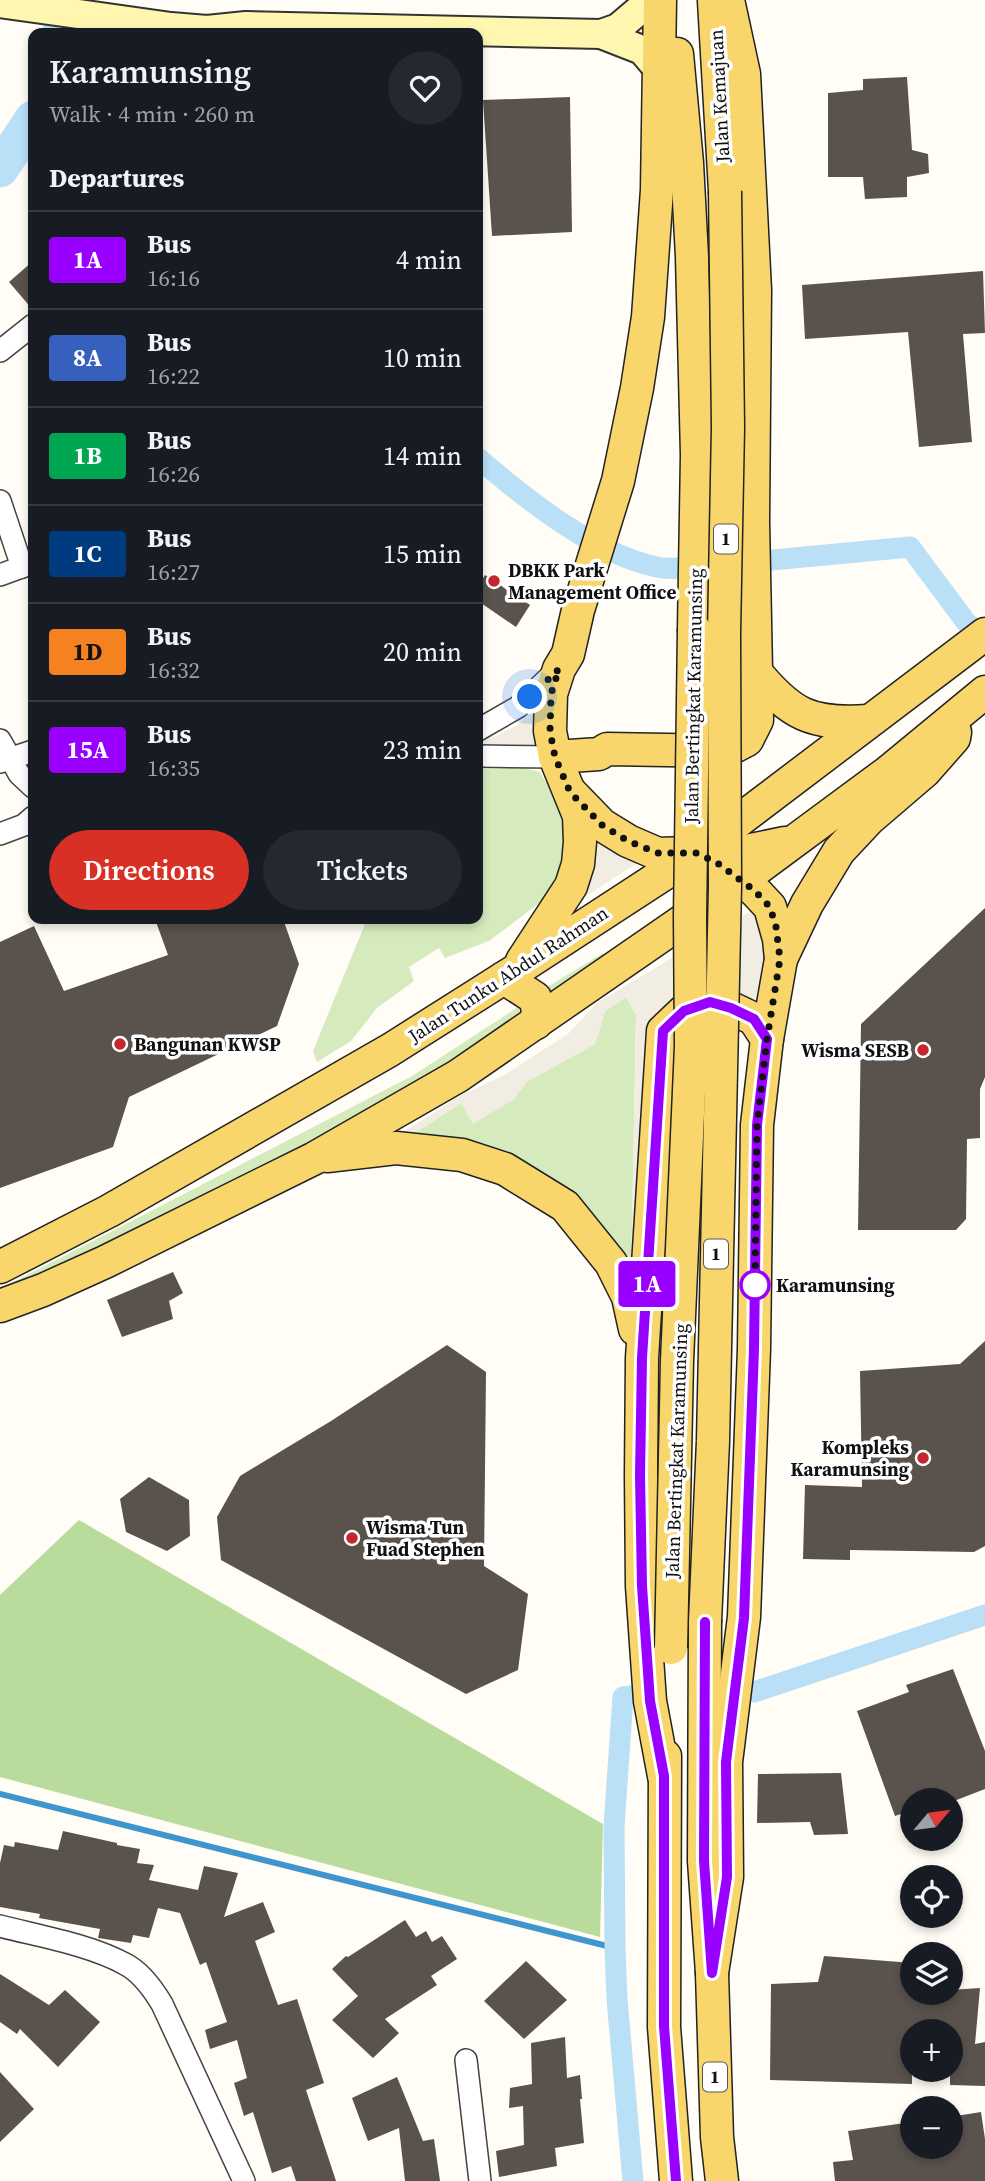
<!DOCTYPE html>
<html lang="en">
<head>
<meta charset="utf-8">
<style>
  body { margin:0; font-family:"Source Serif 4",serif; background:#242831; color:#f1f3f6; height:100vh; display:flex; flex-direction:column; font-size:26px; white-space:nowrap }
  * { box-sizing:border-box; margin:0 }
  p { font-size:23px; color:#9ea1a6 }
  .icon { flex:none; width:38px; height:38px; fill:none; stroke:currentColor; stroke-width:2; stroke-linecap:round; stroke-linejoin:round }
  .map { position:relative; flex:1; overflow:hidden }
  .sheet { position:absolute; left:28px; top:28px; width:455px; height:896px; display:flex; flex-direction:column; background:#171b24; border-radius:14px; box-shadow:0 4px 10px #0003 }
  .sheet>* { flex:none }
  .badge { padding:0 14px; border-radius:5px; font-size:24px; line-height:46px }
  .needle { width:46px; rotate:61deg }
  .fabs { position:absolute; left:900px; top:1788px; display:grid; gap:14px }
  .fabs a { display:grid; place-items:center; width:63px; height:63px; border-radius:50%; background:#171b24; box-shadow:0 4px 10px #0003; font-size:35px }
  .you { position:absolute; width:35px; height:35px; margin:-18px; border:5px solid #fff; border-radius:50%; background:#1a73e8; box-shadow:0 0 0 10px #1a73e833 }
  .map>.badge { position:absolute; translate:-50% -50%; box-shadow:0 0 0 4px #fff }
  h2 { padding:0 21px; font-size:26px; line-height:63px }
  .round { display:grid; place-items:center; flex:none; width:74px; height:74px; border-radius:37px; background:#242831 }
  .overview { display:flex; align-items:center; justify-content:space-between; height:119px; padding:0 21px }
  h1 { font-size:33px; font-weight:600; line-height:52px }
  .primary-button { display:flex; gap:14px; margin-top:auto; padding:14px 21px }
  .primary-button a { flex:1; height:80px; border-radius:42px; background:#d93025; color:#fff; font-size:28px; font-weight:600; line-height:80px; text-align:center }
  .primary-button a+a { background:#242831; color:#f1f3f6 }
  ul { padding:0; list-style:none }
  li { display:flex; align-items:center; gap:21px; height:98px; padding:0 21px; border-top:2px solid #363941 }
  li div { flex:1 }
  li b { display:block; font-size:26px }
  li em { font-style:normal }
  li .badge { min-width:77px; font-weight:700; text-align:center }
  .map>svg:first-child { display:block }
  .green { fill:#d5ebbd }
  .forest { fill:#b9dc9c }
  .plaza { fill:#f1ede2 }
  .lines { fill:none; stroke-linecap:round; stroke-linejoin:round }
  .stream { stroke:#3f96cf; stroke-width:6 }
  .canal { stroke:#b9e0f7; stroke-width:21 }
  .river { stroke:#b9e0f7; stroke-width:37 }
  .building { fill:#5a524d }
  .street-casing { stroke:#444; stroke-width:24 }
  .secondary-casing { stroke:#333; stroke-width:32 }
  .primary-casing { stroke:#222; stroke-width:35 }
  .street { stroke:#fff; stroke-width:21 }
  .secondary { stroke:#fff6b0; stroke-width:28 }
  .primary { stroke:#f9d66b; stroke-width:32 }
  .primary-bridge-casing { stroke:#222; stroke-width:35; stroke-linecap:butt }
  .primary-bridge { stroke:#f9d66b; stroke-width:32 }
  .line-casing { stroke:#fff; stroke-width:16 }
  .line { stroke:#90f; stroke-width:10 }
  .walk { stroke:#111; stroke-width:7; stroke-dasharray:0 12.6 }
  .poi-dot { fill:#c4262e; stroke:#fff; stroke-width:2.5 }
  .stop-dot { fill:#fff; stroke:#90f; stroke-width:3.5 }
  .labels { text-anchor:middle; stroke-width:7; stroke-linejoin:round; paint-order:stroke }
  .shield { fill:#fff; stroke:#585858; stroke-width:2 }
  .shield-label { font-size:18px; font-weight:bold; fill:#111 }
  .street-label { font-size:19px; fill:#111; stroke:#fff }
  .poi-label { font-size:19px; font-weight:bold; fill:#111; stroke:#fff; text-anchor:start }
  .stop-label { font-size:19px; font-weight:bold; fill:#111; stroke:#fff; text-anchor:start }
</style>
</head>
<body>
<div class="map">
<svg width="985" height="2181" viewBox="0 0 985 2181">
  <rect width="100%" height="100%" fill="#fffdf5"/>
  <g class="green">
    <path d="M524,768L540,772L558,803L569,837L559,880L542,901L489,941L445,958L439,948L409,967L414,981L377,1008L351,1041L317,1062L313,1051L367,919H478V769Z"/>
    <path d="M603,953L607,959L545,999L541,991Z"/>
    <path d="M626,997L636,1015L631,1278L571,1206L407,1138L461,1103L528,1081L595,1044L605,1011Z"/>
    <path d="M523,1004L526,1009L416,1084L336,1129L0,1299V1289L412,1076Z"/>
  </g>
  <path class="forest" d="M79,1520L603,1824L600,1937L0,1777V1595Z"/>
  <g class="plaza">
    <path d="M538,707L539,748H478V742L498,735L516,726Z"/>
    <path d="M591,834L640,861L568,908Z"/>
    <path d="M752,910L768,924L765,1023L649,1034L644,1049L638,1275L631,1278L636,1015L626,997L605,1011L595,1044L528,1081L513,1100L473,1124L461,1103L407,1138L403,1132L460,1096L504,1075L568,1034L597,1003Z"/>
  </g>
  <g class="lines">
    <path class="stream" d="M0,1794L615,1948"/>
    <g class="canal">
      <path d="M478,458C526,499 594,554 657,567C671,571 691,566 705,565"/>
      <path d="M741,563L910,547L966,622L985,639"/>
      <path d="M754,1692L985,1615"/>
      <path d="M632,1696L623,1697L614,1826L615,1948L617,1999L633,2181"/>
    </g>
    <g class="river">
      <path d="M61,33L67,0"/>
      <path d="M0,169L33,119"/>
    </g>
  </g>
  <g class="building">
    <path d="M907,77L912,150L928,154L929,173L907,177V197L865,199L863,177H828V93L863,90V79Z"/>
    <path d="M570,97L572,232L492,236L483,100Z"/>
    <path d="M33,261V310L9,282Z"/>
    <path d="M983,271L985,333L963,334L972,442L919,447L908,332L805,339L802,285Z"/>
    <path d="M485,575L530,605L516,627L478,601V586Z"/>
    <path d="M985,908V1077L980,1089V1138L967,1139L966,1219L956,1230H858L861,1024Z"/>
    <path d="M155,919H283L299,964L277,1026L129,1097L113,1147L0,1188V942L34,926L64,991L168,955Z"/>
    <path d="M173,1272L183,1293L169,1301L173,1319L122,1337L107,1300Z"/>
    <path d="M985,1341V1546L974,1552L850,1550V1560L803,1559L805,1485L862,1487L860,1371L960,1364Z"/>
    <path d="M447,1345L486,1372L484,1566L528,1594L518,1670L466,1694L221,1560L217,1517L240,1476L331,1421Z"/>
    <path d="M149,1477L189,1500L190,1536L167,1551L126,1532L120,1499Z"/>
    <path d="M953,1669L985,1751V1789L954,1801H912V1810L895,1816L857,1711L909,1692L906,1685Z"/>
    <path d="M841,1773L848,1834L814,1835L810,1822L757,1823L758,1774Z"/>
    <path d="M63,1831L117,1843V1845L140,1849L137,1863L154,1865L149,1880L198,1890L204,1866L238,1873L224,1917L263,1902L275,1932L255,1941L278,2005L297,1999L324,2083L306,2090L336,2181H296L291,2166L272,2173L253,2112L244,2116L234,2083L247,2078L237,2040L210,2049L205,2030L227,2022L206,1962L200,1965L180,1913L158,1908L149,1938L133,1935L131,1943L98,1938L100,1929L39,1918L40,1914L0,1907V1863L4,1845L14,1847L15,1842L58,1850Z"/>
    <path d="M405,1920L416,1937L426,1931L432,1942L442,1936L457,1959L431,1976L437,1985L385,2019L399,2033L373,2058L332,2020L358,1996L332,1969L346,1956L348,1957Z"/>
    <path d="M824,1956L912,1963V1993H950V1990L980,1988L975,2044L985,2042V2086L950,2085V2032H912V2084L770,2080L771,1984L818,1982Z"/>
    <path d="M526,1961L567,2000L524,2039L484,2001Z"/>
    <path d="M0,1974L49,2005L65,1990L100,2022L58,2067L20,2029L17,2034L0,2022Z"/>
    <path d="M565,2037L567,2078L580,2075L582,2099H580L584,2143L555,2148L557,2166L499,2177L496,2151L524,2145L523,2106L509,2108L510,2088L532,2084L531,2043Z"/>
    <path d="M0,2072L34,2109L0,2142Z"/>
    <path d="M397,2077L423,2141L434,2139L440,2181H405L399,2128L368,2141L352,2098Z"/>
    <path d="M981,2112L985,2139V2181H835L833,2162L853,2160L848,2131L912,2122V2147H950V2117Z"/>
  </g>
  <g class="lines">
    <defs>
      <g id="street">
        <path d="M0,351L33,325"/>
        <path d="M0,501L22,567"/>
        <path d="M0,575L33,563"/>
        <path d="M478,730L518,707L554,673"/>
        <path d="M0,740L19,774L33,787"/>
        <path d="M478,756L555,757"/>
        <path d="M0,762L33,751"/>
        <path d="M0,834L24,825L33,817"/>
        <path d="M0,1926C39,1936 91,1945 125,1964C141,1972 153,1989 162,2004L244,2181"/>
        <path d="M466,2060L480,2181"/>
      </g>
      <g id="secondary">
        <path d="M0,3L171,27L207,30L246,26L601,34L618,28L651,0"/>
        <path d="M601,34L642,50L659,70"/>
      </g>
      <g id="primary">
        <path d="M714,1L725,191"/>
        <path d="M677,54L687,163L692,257L697,455L694,629"/>
        <path d="M755,671C791,715 811,725 868,721"/>
        <path d="M555,757L599,754L607,749L726,751L747,740L757,720L753,522L755,290L744,74L728,0"/>
        <path d="M571,793L602,825L628,841L658,854L746,851L785,843"/>
        <path d="M781,959L807,904L839,851L869,819L925,771L954,738L955,732"/>
        <path d="M522,961L571,886L578,864L580,842L579,816L555,757L550,731L551,694L559,669L568,654L578,610L618,481L637,388L648,317L657,190L660,0"/>
        <path d="M504,978L535,998L538,1010L536,1023"/>
        <path d="M327,1156L396,1148L462,1155L505,1169L565,1206L611,1263L628,1297L635,1329"/>
        <path d="M0,1267L109,1211L390,1050L518,969L696,853L985,634"/>
        <path d="M0,1306L43,1290L105,1262L315,1158L458,1076L742,880L888,772L985,692"/>
        <path d="M705,1622L704,1861L712,1973L717,2137L722,2181"/>
        <path d="M665,1756L664,2027L676,2181"/>
        <path d="M664,1776L650,1701L642,1586L641,1475L642,1358L663,1031L684,1011L710,1002L731,1008L754,1019L767,1039"/>
        <path d="M712,1973L727,1877L726,1762L744,1617L754,1349L757,1125L767,1039L781,959L779,939L770,907L754,890L725,869"/>
      </g>
    </defs>
    <use href="#street" class="street-casing"/>
    <use href="#secondary" class="secondary-casing"/>
    <use href="#primary" class="primary-casing"/>
    <use href="#street" class="street"/>
    <use href="#secondary" class="secondary"/>
    <use href="#primary" class="primary"/>
    <defs>
      <g id="primary-bridge">
        <path d="M705,1622L713,1441L725,886L724,633L728,427L725,191"/>
        <path d="M671,1648L677,1361L691,1046L690,917L694,629"/>
      </g>
    </defs>
    <use href="#primary-bridge" class="primary-bridge-casing"/>
    <use href="#primary-bridge" class="primary-bridge"/>
  </g>
  <g class="lines">
    <defs>
      <path id="line" d="M676,2181L664,2026V1776L650,1701L642,1586L640,1475L642,1358L663,1031L684,1011L710,1002L731,1008L754,1019L767,1039L757,1125L754,1349L744,1618L726,1762L727,1877L712,1973L704,1861L705,1622"/>
    </defs>
    <use href="#line" class="line-casing"/>
    <use href="#line" class="line"/>
    <path class="walk" d="M530,697L559,669L551,694L550,731L555,757L570,792L602,825L628,841L658,853H696L716,862L754,890L770,907L776,927L780,959L767,1039L757,1125L755,1285"/>
  </g>
  <g class="poi-dot">
    <circle cx="494" cy="581" r="7"/>
    <circle cx="120" cy="1044" r="7"/>
    <circle cx="923" cy="1050" r="7"/>
    <circle cx="923" cy="1458" r="7"/>
    <circle cx="352" cy="1538" r="7"/>
  </g>
  <circle class="stop-dot" cx="755" cy="1285" r="14"/>
  <g class="labels">
    <g class="shield">
      <rect x="714" y="524.5" width="24" height="29" rx="5"/>
      <rect x="704" y="1239.5" width="24" height="29" rx="5"/>
      <rect x="703" y="2062.5" width="24" height="29" rx="5"/>
    </g>
    <g class="shield-label">
      <text x="726" y="545">1</text>
      <text x="716" y="1260">1</text>
      <text x="715" y="2083">1</text>
    </g>
    <g class="street-label">
      <text transform="translate(719 96) rotate(-93)" y="7">Jalan Kemajuan</text>
      <text transform="translate(693 696) rotate(-89)" y="7">Jalan Bertingkat Karamunsing</text>
      <text transform="translate(508 974) rotate(-33)" y="7">Jalan Tunku Abdul Rahman</text>
      <text transform="translate(676 1451) rotate(-88)" y="7">Jalan Bertingkat Karamunsing</text>
    </g>
    <g class="poi-label">
      <text x="508" y="577">DBKK Park<tspan x="508" dy="22">Management Office</tspan></text>
      <text x="134" y="1051">Bangunan KWSP</text>
      <text x="909" y="1057" text-anchor="end">Wisma SESB</text>
      <text x="909" y="1454" text-anchor="end">Kompleks<tspan x="909" dy="22">Karamunsing</tspan></text>
      <text x="366" y="1534">Wisma Tun<tspan x="366" dy="22">Fuad Stephen</tspan></text>
    </g>
    <g class="stop-label">
      <text x="776" y="1292">Karamunsing</text>
    </g>
  </g>
</svg>
<div class="fabs">
<a><svg class="needle" viewBox="-14 -14 28 28"><path d="M0-13l5 13h-10z" fill="#e53935"/><path d="M0 13l5-13h-10z" fill="#9ea1a6"/></svg></a>
<a><svg class="icon" aria-label="locate" viewBox="0 0 24 24"><circle cx="12" cy="12" r="6"/><path d="M12 2v4M12 18v4M2 12h4M18 12h4"/></svg></a>
<a><svg class="icon" aria-label="layers" viewBox="0 0 24 24"><path d="M12 4l9 5-9 5-9-5zM3 14l9 5 9-5"/></svg></a>
<a>+</a>
<a>−</a>
</div>
<div class="you" style="left:530px;top:697px"></div>
<b class="badge" style="left:647px;top:1284px;background:#90f;color:#fff">1A</b>
<section class="sheet">
<div class="overview"><div><h1>Karamunsing</h1><p>Walk · 4 min · 260 m</p></div><a class="round"><svg class="icon" aria-label="heart" viewBox="0 0 24 24"><path d="M12 20l-8-8c-3-5 5-10 8-4 3-6 11-1 8 4z"/></svg></a></div>
<h2>Departures</h2>
<ul>
<li><span class="badge" style="background:#90f;color:#fff">1A</span><div><b>Bus</b><p>16:16</p></div><em>4 min</em></li>
<li><span class="badge" style="background:#375fbe;color:#fff">8A</span><div><b>Bus</b><p>16:22</p></div><em>10 min</em></li>
<li><span class="badge" style="background:#00a651;color:#fff">1B</span><div><b>Bus</b><p>16:26</p></div><em>14 min</em></li>
<li><span class="badge" style="background:#003b80;color:#fff">1C</span><div><b>Bus</b><p>16:27</p></div><em>15 min</em></li>
<li><span class="badge" style="background:#f58220;color:#111">1D</span><div><b>Bus</b><p>16:32</p></div><em>20 min</em></li>
<li><span class="badge" style="background:#90f;color:#fff">15A</span><div><b>Bus</b><p>16:35</p></div><em>23 min</em></li>
</ul>
<div class="primary-button"><a>Directions</a><a>Tickets</a></div>
</section>
</div>
</body>
</html>
